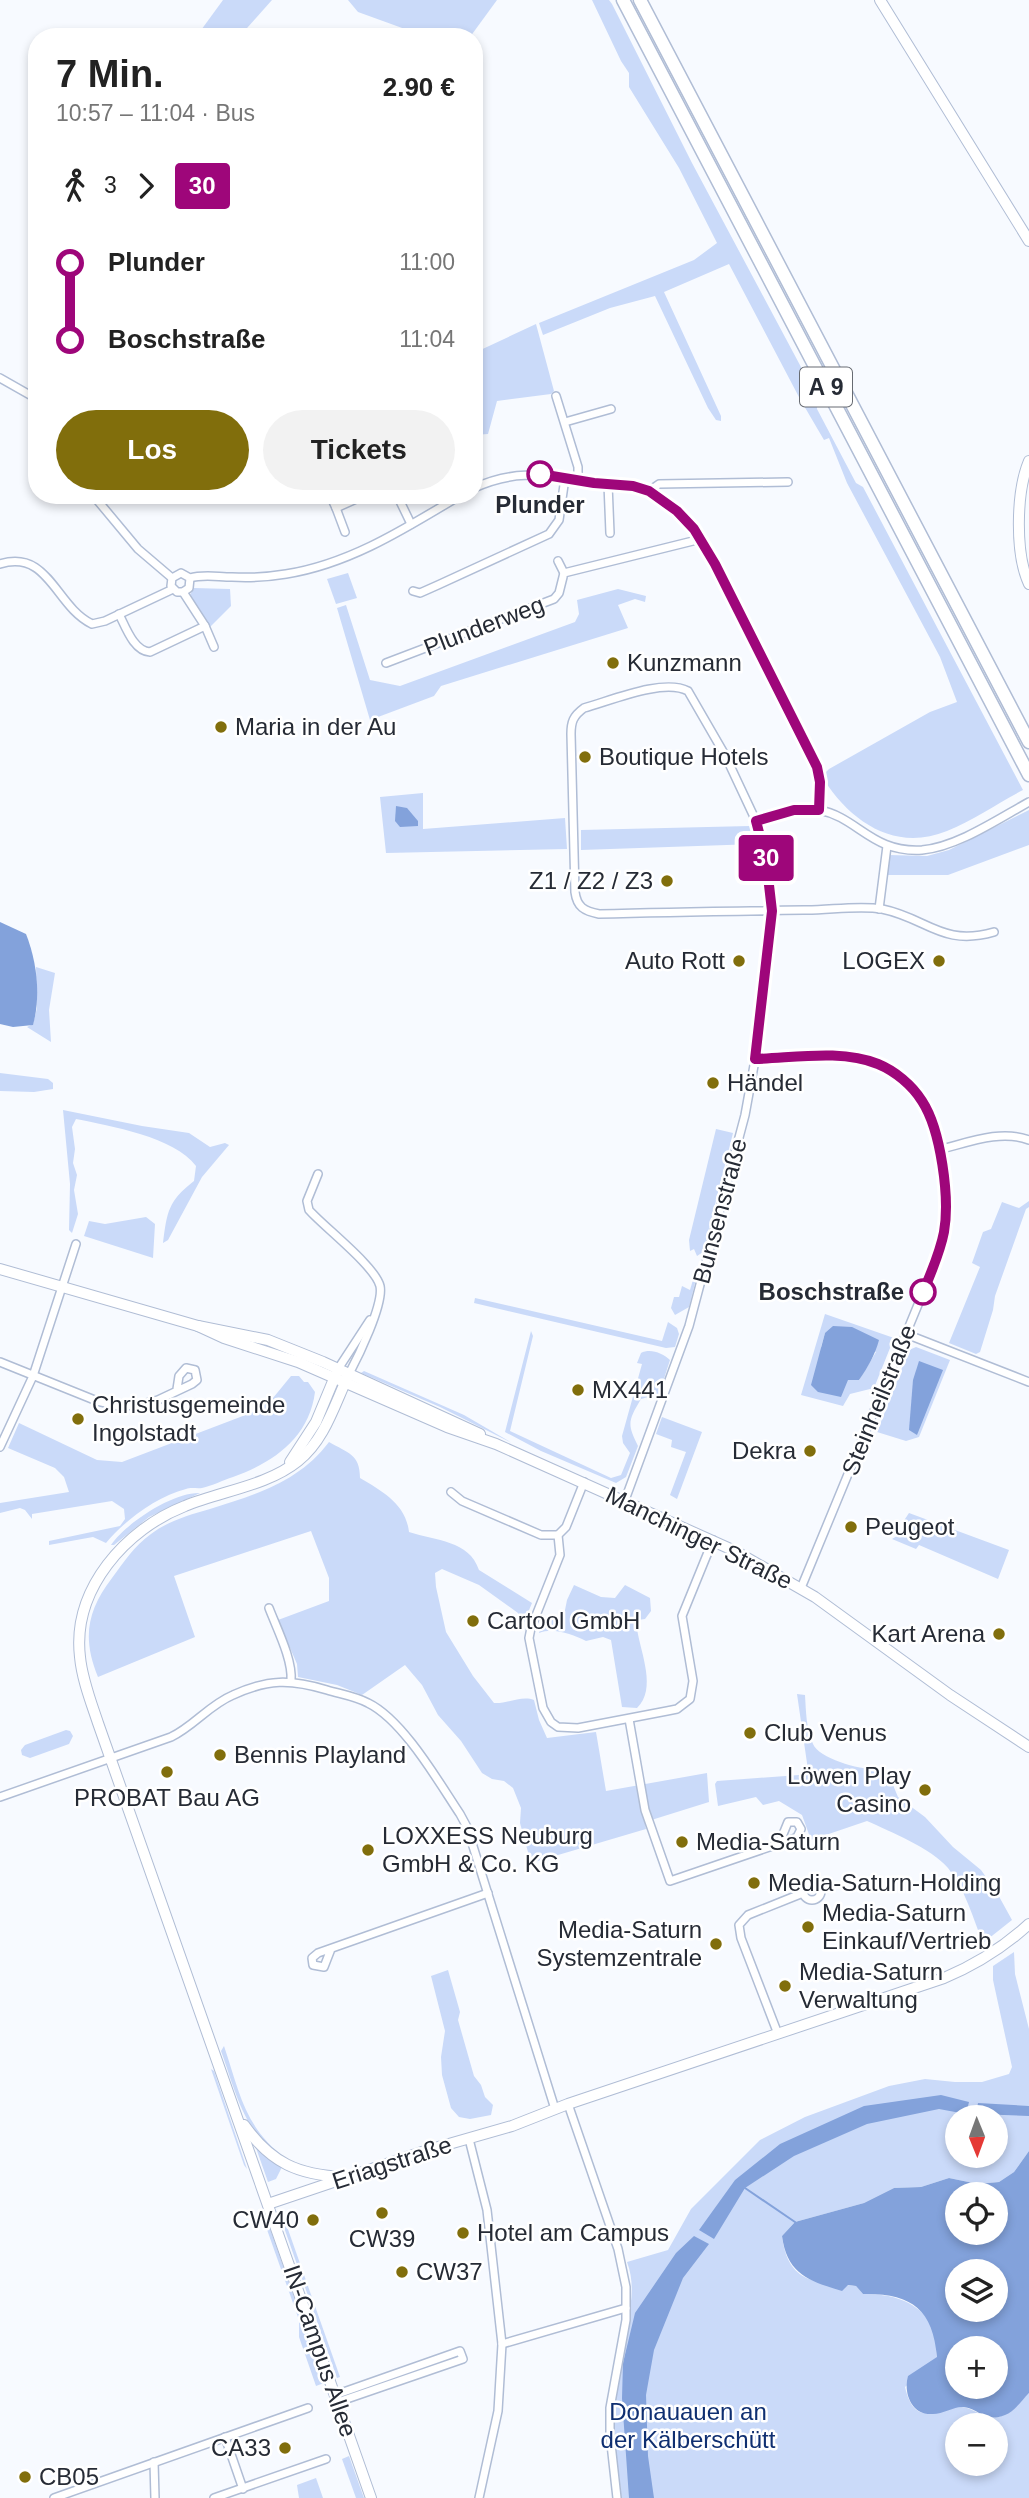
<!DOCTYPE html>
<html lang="de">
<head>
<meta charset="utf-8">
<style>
  body { margin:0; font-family:Helvetica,sans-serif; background:#f2f2f2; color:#222; height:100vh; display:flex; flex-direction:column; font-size:26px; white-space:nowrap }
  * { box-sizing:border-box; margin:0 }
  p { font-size:23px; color:#767676 }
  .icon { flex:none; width:38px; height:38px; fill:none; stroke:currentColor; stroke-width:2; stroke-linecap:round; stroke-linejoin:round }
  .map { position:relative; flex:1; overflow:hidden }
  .side { position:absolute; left:28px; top:28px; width:455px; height:476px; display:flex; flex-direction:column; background:#fff; border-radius:28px; box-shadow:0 4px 10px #0003 }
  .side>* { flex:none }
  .badge { padding:0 14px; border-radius:5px; font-size:24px; line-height:46px }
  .needle { width:46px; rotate:179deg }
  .fabs { position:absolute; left:945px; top:2105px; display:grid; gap:14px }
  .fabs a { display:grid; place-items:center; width:63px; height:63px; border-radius:50%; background:#fff; box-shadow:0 4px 10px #0003; font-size:35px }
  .map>.badge { position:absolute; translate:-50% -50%; box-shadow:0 0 0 4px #fff }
  .legs { display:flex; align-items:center; gap:10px; height:77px; padding:0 28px; font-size:23px }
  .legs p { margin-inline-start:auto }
  .summary { display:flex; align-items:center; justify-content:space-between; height:119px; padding:0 28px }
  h1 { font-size:38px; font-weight:800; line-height:52px }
  .primary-button { display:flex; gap:14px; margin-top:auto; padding:14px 28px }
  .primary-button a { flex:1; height:80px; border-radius:42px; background:#816e0c; color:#fff; font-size:28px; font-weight:800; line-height:80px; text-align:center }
  .primary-button a+a { background:#f2f2f2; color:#222 }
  ul { padding:0 28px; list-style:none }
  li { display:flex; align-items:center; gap:24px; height:77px; font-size:26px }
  li i { display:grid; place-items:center; width:10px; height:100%; margin:0 9px; background:currentColor }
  li i::after { content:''; width:18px; height:18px; margin:-9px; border:5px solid; border-radius:50%; background:#fff }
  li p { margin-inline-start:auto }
  li:first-child i { background:linear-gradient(#0000 50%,currentColor 0) }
  li:last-child i { background:linear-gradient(currentColor 50%,#0000 0) }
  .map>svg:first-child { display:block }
  .green { fill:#cadaf9; fill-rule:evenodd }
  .water { fill:#83a2db; fill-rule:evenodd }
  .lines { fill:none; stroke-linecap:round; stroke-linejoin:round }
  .stream { stroke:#83a2db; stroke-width:2 }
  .street-casing { stroke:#b0bdd5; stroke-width:10 }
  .secondary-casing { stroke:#b0bdd5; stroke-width:12 }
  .highway-casing { stroke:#b0bdd5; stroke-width:15 }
  .street { stroke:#fff; stroke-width:7 }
  .secondary { stroke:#fff; stroke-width:10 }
  .highway { stroke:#fff; stroke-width:12 }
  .line-1-casing { stroke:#fff; stroke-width:16 }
  .line-1 { stroke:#9e067a; stroke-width:10 }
  .stop-1-dot { fill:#fff; stroke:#9e067a; stroke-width:3.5 }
  .poi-dot { fill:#816e0c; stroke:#fff; stroke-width:2.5 }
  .labels { text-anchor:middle; stroke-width:5; stroke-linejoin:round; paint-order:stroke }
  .shield { fill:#fff; stroke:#676b72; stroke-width:2 }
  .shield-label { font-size:23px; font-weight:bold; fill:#262b35 }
  .stop-label { font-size:24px; font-weight:bold; fill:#262b35; stroke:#fff }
  .street-label { font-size:24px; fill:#262b35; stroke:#fff }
  .poi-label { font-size:24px; fill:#262b35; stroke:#fff; text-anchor:start }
  .park-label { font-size:24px; fill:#0f2f71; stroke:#fff }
</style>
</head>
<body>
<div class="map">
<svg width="1029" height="2498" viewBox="0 0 1029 2498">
  <rect width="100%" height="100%" fill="#f7faff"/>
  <g class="green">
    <path d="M223,0H272L239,37H196Z"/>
    <path d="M348,0H497L470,37H427L358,12Z"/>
    <path d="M592,0H609L612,4L692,163L817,397V409L856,483L863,487L1023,790C998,803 974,820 947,831C896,852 852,823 824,780V774L829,769L930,712L957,702L940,657L847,483L829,438L824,440L800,399L729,264L664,292L721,416V421L716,420L708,408L655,296L610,308L543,335L539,323L694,260L717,243L679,168L629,87V73L621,61Z"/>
    <path d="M536,324L554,391L551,394L497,401L488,434L474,435V353Z"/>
    <path d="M348,573L357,598L336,604L327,579Z"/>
    <path d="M194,588L230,589L231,606L209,628L190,595Z"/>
    <path d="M618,589L646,596L645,602L635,599L618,605L628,628L441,686L434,696L370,720L337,608L346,605L370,680L400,686L575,622L579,614L577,600Z"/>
    <path d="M423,793V829L565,818L567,849L386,853L380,797Z"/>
    <path d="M1029,810V845L948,875H887L889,855L927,856L949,850Z"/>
    <path d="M750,826L756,844L581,850V830Z"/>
    <path d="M36,967L55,973L49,1010L51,1042L27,1027L33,1024L37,1008Z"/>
    <path d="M0,1073L48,1079L53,1083V1089L34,1092L0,1091Z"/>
    <path d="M63,1110L142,1126L189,1133L210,1147L225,1143L229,1145L202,1177L168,1240L163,1243C167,1212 168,1201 194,1181L196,1166C175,1137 110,1126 76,1119L72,1127L75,1149L73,1163L77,1175L74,1190L78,1214L72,1233L69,1230L70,1184Z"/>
    <path d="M716,1129L733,1133L703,1252L697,1256L694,1249L690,1251L689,1240Z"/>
    <path d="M1029,1201V1207L1026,1209L995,1296L993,1310L980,1352L976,1354L949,1343L980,1267L972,1263L983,1232L991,1229L1002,1202L1019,1208Z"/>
    <path d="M146,1217L155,1224L153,1258L84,1236L89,1221L105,1224Z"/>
    <path d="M695,1273L697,1275L689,1307L675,1315L671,1308L674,1297H679L682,1286L690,1290Z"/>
    <path d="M475,1298L662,1341L668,1322L677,1328L679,1334L675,1347L666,1348L474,1303Z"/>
    <path d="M825,1314L894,1338L874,1388L850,1394L843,1406L801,1395ZM825,1333L876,1352L859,1380H848L821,1347Z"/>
    <path d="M531,1331L533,1336L510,1431L611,1478L621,1475L630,1453L623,1443L622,1436L642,1364L637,1363L641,1353C650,1348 663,1353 670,1360L659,1394L641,1399C628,1421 627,1424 638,1446L626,1477L616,1483L541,1451L505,1432Z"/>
    <path d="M916,1347L950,1360L919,1437L906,1441L877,1432L909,1350Z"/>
    <path d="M364,1371L464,1415L512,1443L440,1407L361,1373Z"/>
    <path d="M291,1376H299L304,1382H308L315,1392C309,1438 274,1462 233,1477C223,1480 212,1486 202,1488C197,1489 191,1487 186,1489C157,1496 124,1521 106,1543L93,1537L49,1545V1541L120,1526L125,1519L124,1509L112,1501L32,1514V1519L25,1510L20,1508L0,1513V1503L69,1492L64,1477L55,1468L8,1448L19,1423L97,1460L122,1462L256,1411L273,1398Z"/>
    <path d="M662,1417L702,1432L677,1499L670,1495L686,1452L671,1447L672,1440L656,1434Z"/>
    <path d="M329,1442C348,1453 360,1454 360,1478C382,1491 406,1504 409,1532C436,1541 469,1540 479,1570L532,1603L522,1627L518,1625V1613L479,1585L442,1569L435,1573L436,1587L446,1632L473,1676L494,1703C507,1704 522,1695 534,1700L539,1720L547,1738L596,1732L606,1791L707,1773L709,1802L645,1822L646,1829L531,1863L520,1823L521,1808L513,1788L504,1781L492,1779L482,1773L461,1741L438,1715L422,1685L405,1665L362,1695L337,1685L298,1677L297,1664L278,1620L329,1601V1578L311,1531L174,1576L195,1637L98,1677C82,1638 87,1611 112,1578C124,1562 134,1546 151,1534C168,1521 189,1515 210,1509C255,1495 299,1482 329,1442Z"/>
    <path d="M200,1493L149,1517L114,1545H111C126,1523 173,1492 200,1493Z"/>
    <path d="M909,1513L1009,1550L998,1579L919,1545L916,1549L892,1539L902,1533L903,1522Z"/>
    <path d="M574,1585L601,1597L615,1598L625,1585L650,1598L651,1611L645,1619L638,1620L637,1629C641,1654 657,1689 637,1708L622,1707L611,1640L603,1637L586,1641C572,1634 553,1627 539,1633L542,1617L563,1620L567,1600Z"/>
    <path d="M797,1694L805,1695C806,1711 806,1729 813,1744C820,1760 867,1772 883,1769L885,1778L893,1785L898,1797L925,1817L953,1847L981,1870L996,1891L1012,1920L983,1943C973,1918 965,1889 948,1868C931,1848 891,1832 867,1821L811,1840L802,1815L779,1801L763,1805L756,1797L718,1806L715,1784L717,1781L799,1775L808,1770Z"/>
    <path d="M66,1730L70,1731L73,1736L69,1744L30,1758L22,1755L21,1750L25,1745Z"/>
    <path d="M1014,1952L1015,1974L1029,2029V2151L1014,2172L999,2182L978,2184L949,2178L921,2187L894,2188L864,2203L795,2222L782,2236C788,2285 817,2282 856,2286L863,2294C892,2293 927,2303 935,2335C936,2342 936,2350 937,2358L905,2387C915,2430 937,2407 962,2407C968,2407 977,2413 983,2415C1002,2424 1016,2406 1029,2393V2498H620C617,2471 612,2444 613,2417C614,2398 616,2377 620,2358C625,2326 639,2293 627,2262L668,2250L691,2209L760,2140L805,2117L889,2086L925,2079L955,2082H982L1009,2074L1012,2067L993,1980V1966ZM957,2118H996V2156H957ZM957,2426H996V2464H957Z"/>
    <path d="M448,1970L460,2012L458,2020L474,2076L481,2085L485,2097L493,2105L491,2115L470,2119L459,2117L451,2108L442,2075L441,2057L445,2031L431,1976Z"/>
    <path d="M224,2046C240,2093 244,2128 287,2159C244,2137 236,2092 221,2051Z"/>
    <path d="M211,2069L214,2071L247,2169L244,2165Z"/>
    <path d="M255,2145L282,2167L276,2179L268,2182Z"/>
    <path d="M284,2218L340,2377L337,2378L281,2219Z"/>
    <path d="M268,2223L324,2383L316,2386L299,2337V2320L265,2224Z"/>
    <path d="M349,2456L364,2498H356L342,2459Z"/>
    <path d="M316,2478L323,2498H299L297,2485Z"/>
  </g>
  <g class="water">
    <path d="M396,806L407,808L418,821V826L400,827L395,821Z"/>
    <path d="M0,922L26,934C37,962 41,996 33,1025L13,1027L0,1024Z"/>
    <path d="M833,1326L852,1327L879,1340C875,1355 868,1367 859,1380H848L841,1397L818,1392L811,1385L825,1333Z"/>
    <path d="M919,1361L943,1370L917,1435L909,1430L913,1380Z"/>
    <path d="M941,2095L969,2102L966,2114L939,2109L867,2124L794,2156L745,2188L714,2239L699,2230L735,2180L780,2144L864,2106Z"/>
    <path d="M978,2103L1029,2106V2116L976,2114Z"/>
    <path d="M1029,2151V2393C1022,2400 1014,2412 1005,2415C985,2423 981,2410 964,2407C955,2406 943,2414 933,2414C912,2416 903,2393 908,2376L937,2357C933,2309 911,2293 863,2294L856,2286L848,2285L842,2291C809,2281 787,2274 782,2236L795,2222L864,2203L894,2188L921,2187L949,2178L978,2184L999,2182L1014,2172ZM957,2194H996V2233H957ZM957,2272H996V2310H957ZM957,2348H996V2387H957Z"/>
    <path d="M694,2236L709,2244L683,2278L654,2350L646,2395L648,2456L654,2498H629L622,2398L623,2363L635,2313L676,2253Z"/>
  </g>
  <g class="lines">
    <path class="stream" d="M745,2188L795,2222"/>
    <defs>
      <g id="street">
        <path d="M0,378L37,399"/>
        <path d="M556,396L578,467V480"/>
        <path d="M565,422L611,409"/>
        <path d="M608,484L610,533"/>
        <path d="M474,488C520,467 549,477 596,483C614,485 632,483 649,492C670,503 688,519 701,539L814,761L820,782L819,810"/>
        <path d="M649,491L659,484L788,482"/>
        <path d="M93,495L138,549L172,578"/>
        <path d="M330,495L336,508L365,495"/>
        <path d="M397,495L411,524"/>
        <path d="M336,508L345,532"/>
        <path d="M558,561L564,573"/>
        <path d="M0,564C49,549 55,606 92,624L105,621L173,589"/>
        <path d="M190,578L189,588L183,592H177L171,586L172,578L181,573L190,578C203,574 218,577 232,577C250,578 268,577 286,574C350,564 406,528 461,495"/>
        <path d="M413,591L420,593L438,585L549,534L559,520L565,478"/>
        <path d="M119,614C126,628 134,651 150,652L205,626L183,592"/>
        <path d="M205,626L214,647"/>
        <path d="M386,663L554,599L559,593L564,573L701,539"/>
        <path d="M756,821C776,815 797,806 819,810C858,817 871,853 922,850C957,847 998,819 1029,802"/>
        <path d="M879,909L887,846"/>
        <path d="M755,1060C792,1058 842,1050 877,1063C895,1070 911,1085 922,1100C941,1129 950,1197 944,1230C942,1242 938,1254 934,1266L801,1588"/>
        <path d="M938,1150C967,1143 1000,1129 1029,1140"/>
        <path d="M318,1174L307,1201L309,1210C324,1227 375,1266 380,1286C384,1304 358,1357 349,1374"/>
        <path d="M906,1334L1029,1382"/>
        <path d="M0,1362L97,1401L119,1406L138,1405L158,1400L192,1384L197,1380L195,1370L186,1368L179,1376L177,1389"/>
        <path d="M338,1369L370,1320"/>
        <path d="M0,1447L33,1376L76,1244"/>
        <path d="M584,1482L566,1527L558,1535L560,1555L531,1628L529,1638L543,1708L551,1722L558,1727L578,1728L667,1711L677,1709L690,1699L693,1681L682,1616L713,1540"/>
        <path d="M451,1492L462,1501L541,1535H558"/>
        <path d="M625,1500L689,1326L745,1115L755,1060L772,911L766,859L756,821L725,755L688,691C663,678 610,701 584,708C573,716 571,722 571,734L575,892C577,907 584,911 599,914C668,912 738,911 807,910C831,910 859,905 882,909C927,918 942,947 994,932"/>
        <path d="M269,1608C277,1629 293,1660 291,1681"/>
        <path d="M629,1719L645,1810L670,1881L793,1839L797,1837L801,1829L797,1822H788L779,1844"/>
        <path d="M0,1797L171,1737C194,1726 209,1705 233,1695C268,1679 290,1679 327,1690C340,1694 355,1696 368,1703C403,1720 438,1781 460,1814L467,1827L555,2109"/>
        <circle cx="812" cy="1891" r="9"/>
        <path d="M331,1949L324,1967L313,1965L312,1958L318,1953L488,1893"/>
        <path d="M778,2034L741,1938L739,1925L748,1915L803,1893"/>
        <path d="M568,2104L618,2249L626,2287V2320L610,2408V2435L617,2498"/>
        <path d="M469,2139L487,2210L502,2344L498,2411L479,2498"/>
        <path d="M502,2344L626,2308"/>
        <path d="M335,2395L460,2351L463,2359L338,2402"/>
        <path d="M225,2437L243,2489"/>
        <path d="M154,2462L155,2498"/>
        <path d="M54,2498L308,2408"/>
        <path d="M214,2498L326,2459"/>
      </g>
      <g id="secondary">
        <path d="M880,0L1029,241"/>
        <path d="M1029,461C1016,492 1015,554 1029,584"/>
        <path d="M0,1269L198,1326L268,1340L323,1362L480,1434"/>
        <path d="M198,1326L224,1338L298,1362L447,1427L496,1444L735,1551L815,1597L950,1695L1029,1747"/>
        <path d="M349,1374C335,1403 325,1440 298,1461C267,1486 221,1491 185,1506C126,1529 72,1589 80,1657C82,1679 91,1702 98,1723L371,2498"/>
        <path d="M290,1462L316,1422L336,1374"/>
        <path d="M244,2125C271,2163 298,2175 344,2177"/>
        <path d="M268,2204L428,2150L512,2126L568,2104L944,1978C975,1965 1004,1947 1029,1924"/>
      </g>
      <g id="highway">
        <path d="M623,0L1029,775"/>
        <path d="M640,0L1029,742"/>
      </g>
    </defs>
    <use href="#street" class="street-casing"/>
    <use href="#secondary" class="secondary-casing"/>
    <use href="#highway" class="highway-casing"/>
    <use href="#street" class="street"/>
    <use href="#secondary" class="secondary"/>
    <use href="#highway" class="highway"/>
  </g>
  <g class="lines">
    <defs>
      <path id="line-1" d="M540,474L594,483L633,486L649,491L677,511L694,529L715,564L817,767L820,782L819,810H794L756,821L766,859L772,911L755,1059C794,1058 841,1049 878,1064C895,1071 912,1085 922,1101C941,1130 950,1198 944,1232C940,1253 931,1273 923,1292"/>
    </defs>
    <use href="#line-1" class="line-1-casing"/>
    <use href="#line-1" class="line-1"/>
  </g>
  <g class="stop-1-dot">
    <circle cx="540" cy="474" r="12"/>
    <circle cx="923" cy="1292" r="12"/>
  </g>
  <g class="poi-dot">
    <circle cx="613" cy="663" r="7"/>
    <circle cx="221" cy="727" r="7"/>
    <circle cx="585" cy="757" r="7"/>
    <circle cx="667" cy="881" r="7"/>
    <circle cx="739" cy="961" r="7"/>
    <circle cx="939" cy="961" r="7"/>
    <circle cx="713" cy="1083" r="7"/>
    <circle cx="578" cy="1390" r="7"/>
    <circle cx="78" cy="1419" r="7"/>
    <circle cx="810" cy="1451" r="7"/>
    <circle cx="851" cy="1527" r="7"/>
    <circle cx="473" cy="1621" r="7"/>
    <circle cx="999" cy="1634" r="7"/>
    <circle cx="750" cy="1733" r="7"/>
    <circle cx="220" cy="1755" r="7"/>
    <circle cx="167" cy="1772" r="7"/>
    <circle cx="925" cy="1790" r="7"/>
    <circle cx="682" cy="1842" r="7"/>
    <circle cx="368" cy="1850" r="7"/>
    <circle cx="754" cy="1883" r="7"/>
    <circle cx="808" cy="1927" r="7"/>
    <circle cx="716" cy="1944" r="7"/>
    <circle cx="785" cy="1986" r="7"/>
    <circle cx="382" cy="2213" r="7"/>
    <circle cx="313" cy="2220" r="7"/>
    <circle cx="463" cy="2233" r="7"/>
    <circle cx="402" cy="2272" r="7"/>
    <circle cx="285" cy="2448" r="7"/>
    <circle cx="25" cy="2477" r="7"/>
  </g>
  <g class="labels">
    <rect class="shield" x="800" y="367.5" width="52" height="39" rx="5"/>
    <g class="shield-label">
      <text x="826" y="395">A 9</text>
    </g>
    <g class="stop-label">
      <text x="540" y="513">Plunder</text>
      <text x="904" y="1300" text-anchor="end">Boschstraße</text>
    </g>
    <g class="street-label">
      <text transform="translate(484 626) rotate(-21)" y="8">Plunderweg</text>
      <text transform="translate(720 1211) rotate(-75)" y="8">Bunsenstraße</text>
      <text transform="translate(879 1400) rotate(-68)" y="8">Steinheilstraße</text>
      <text transform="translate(699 1538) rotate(26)" y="8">Manchinger Straße</text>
      <text transform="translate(392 2163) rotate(-18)" y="8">Eriagstraße</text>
      <text transform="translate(320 2351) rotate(71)" y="8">IN-Campus Allee</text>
    </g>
    <g class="poi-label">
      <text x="627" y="671">Kunzmann</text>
      <text x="235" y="735">Maria in der Au</text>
      <text x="599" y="765">Boutique Hotels</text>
      <text x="653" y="889" text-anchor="end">Z1 / Z2 / Z3</text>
      <text x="725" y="969" text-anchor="end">Auto Rott</text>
      <text x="925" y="969" text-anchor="end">LOGEX</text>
      <text x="727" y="1091">Händel</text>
      <text x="592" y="1398">MX441</text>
      <text x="92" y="1413">Christusgemeinde<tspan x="92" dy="28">Ingolstadt</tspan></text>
      <text x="796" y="1459" text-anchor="end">Dekra</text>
      <text x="865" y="1535">Peugeot</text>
      <text x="487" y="1629">Cartool GmbH</text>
      <text x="985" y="1642" text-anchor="end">Kart Arena</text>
      <text x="764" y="1741">Club Venus</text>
      <text x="234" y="1763">Bennis Playland</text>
      <text x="911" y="1784" text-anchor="end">Löwen Play<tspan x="911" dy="28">Casino</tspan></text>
      <text x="167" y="1806" text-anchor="middle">PROBAT Bau AG</text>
      <text x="382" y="1844">LOXXESS Neuburg<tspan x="382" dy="28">GmbH &amp; Co. KG</tspan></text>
      <text x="696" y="1850">Media-Saturn</text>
      <text x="768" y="1891">Media-Saturn-Holding</text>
      <text x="822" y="1921">Media-Saturn<tspan x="822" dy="28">Einkauf/Vertrieb</tspan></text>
      <text x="702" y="1938" text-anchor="end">Media-Saturn<tspan x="702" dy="28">Systemzentrale</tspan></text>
      <text x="799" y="1980">Media-Saturn<tspan x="799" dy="28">Verwaltung</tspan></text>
      <text x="299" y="2228" text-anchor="end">CW40</text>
      <text x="477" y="2241">Hotel am Campus</text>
      <text x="382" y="2247" text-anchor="middle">CW39</text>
      <text x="416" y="2280">CW37</text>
      <text x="271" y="2456" text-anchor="end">CA33</text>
      <text x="39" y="2485">CB05</text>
    </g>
    <g class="park-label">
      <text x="688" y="2420">Donauauen an<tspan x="688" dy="28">der Kälberschütt</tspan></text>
    </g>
  </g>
</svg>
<div class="fabs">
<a><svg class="needle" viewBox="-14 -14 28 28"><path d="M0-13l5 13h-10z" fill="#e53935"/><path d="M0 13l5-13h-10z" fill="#767676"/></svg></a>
<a><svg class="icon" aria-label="locate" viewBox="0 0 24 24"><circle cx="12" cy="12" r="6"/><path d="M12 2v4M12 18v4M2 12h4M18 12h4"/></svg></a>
<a><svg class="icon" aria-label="layers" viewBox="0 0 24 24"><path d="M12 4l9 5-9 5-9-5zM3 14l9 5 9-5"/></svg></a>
<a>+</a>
<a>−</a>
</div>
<b class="badge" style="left:766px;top:858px;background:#9e067a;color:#fff">30</b>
<section class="side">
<div class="summary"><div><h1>7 Min.</h1><p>10:57 – 11:04 · Bus</p></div><b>2.90 €</b></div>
<div class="legs"><svg class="icon" aria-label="walk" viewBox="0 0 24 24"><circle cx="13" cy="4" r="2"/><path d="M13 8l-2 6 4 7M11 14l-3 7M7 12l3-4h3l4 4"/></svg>3<svg class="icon" aria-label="forward" viewBox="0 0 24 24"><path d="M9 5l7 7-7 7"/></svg><b class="badge" style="background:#9e067a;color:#fff">30</b></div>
<ul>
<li><i style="color:#9e067a"></i><b>Plunder</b><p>11:00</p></li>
<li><i style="color:#9e067a"></i><b>Boschstraße</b><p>11:04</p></li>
</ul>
<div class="primary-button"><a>Los</a><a>Tickets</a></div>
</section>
</div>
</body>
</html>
